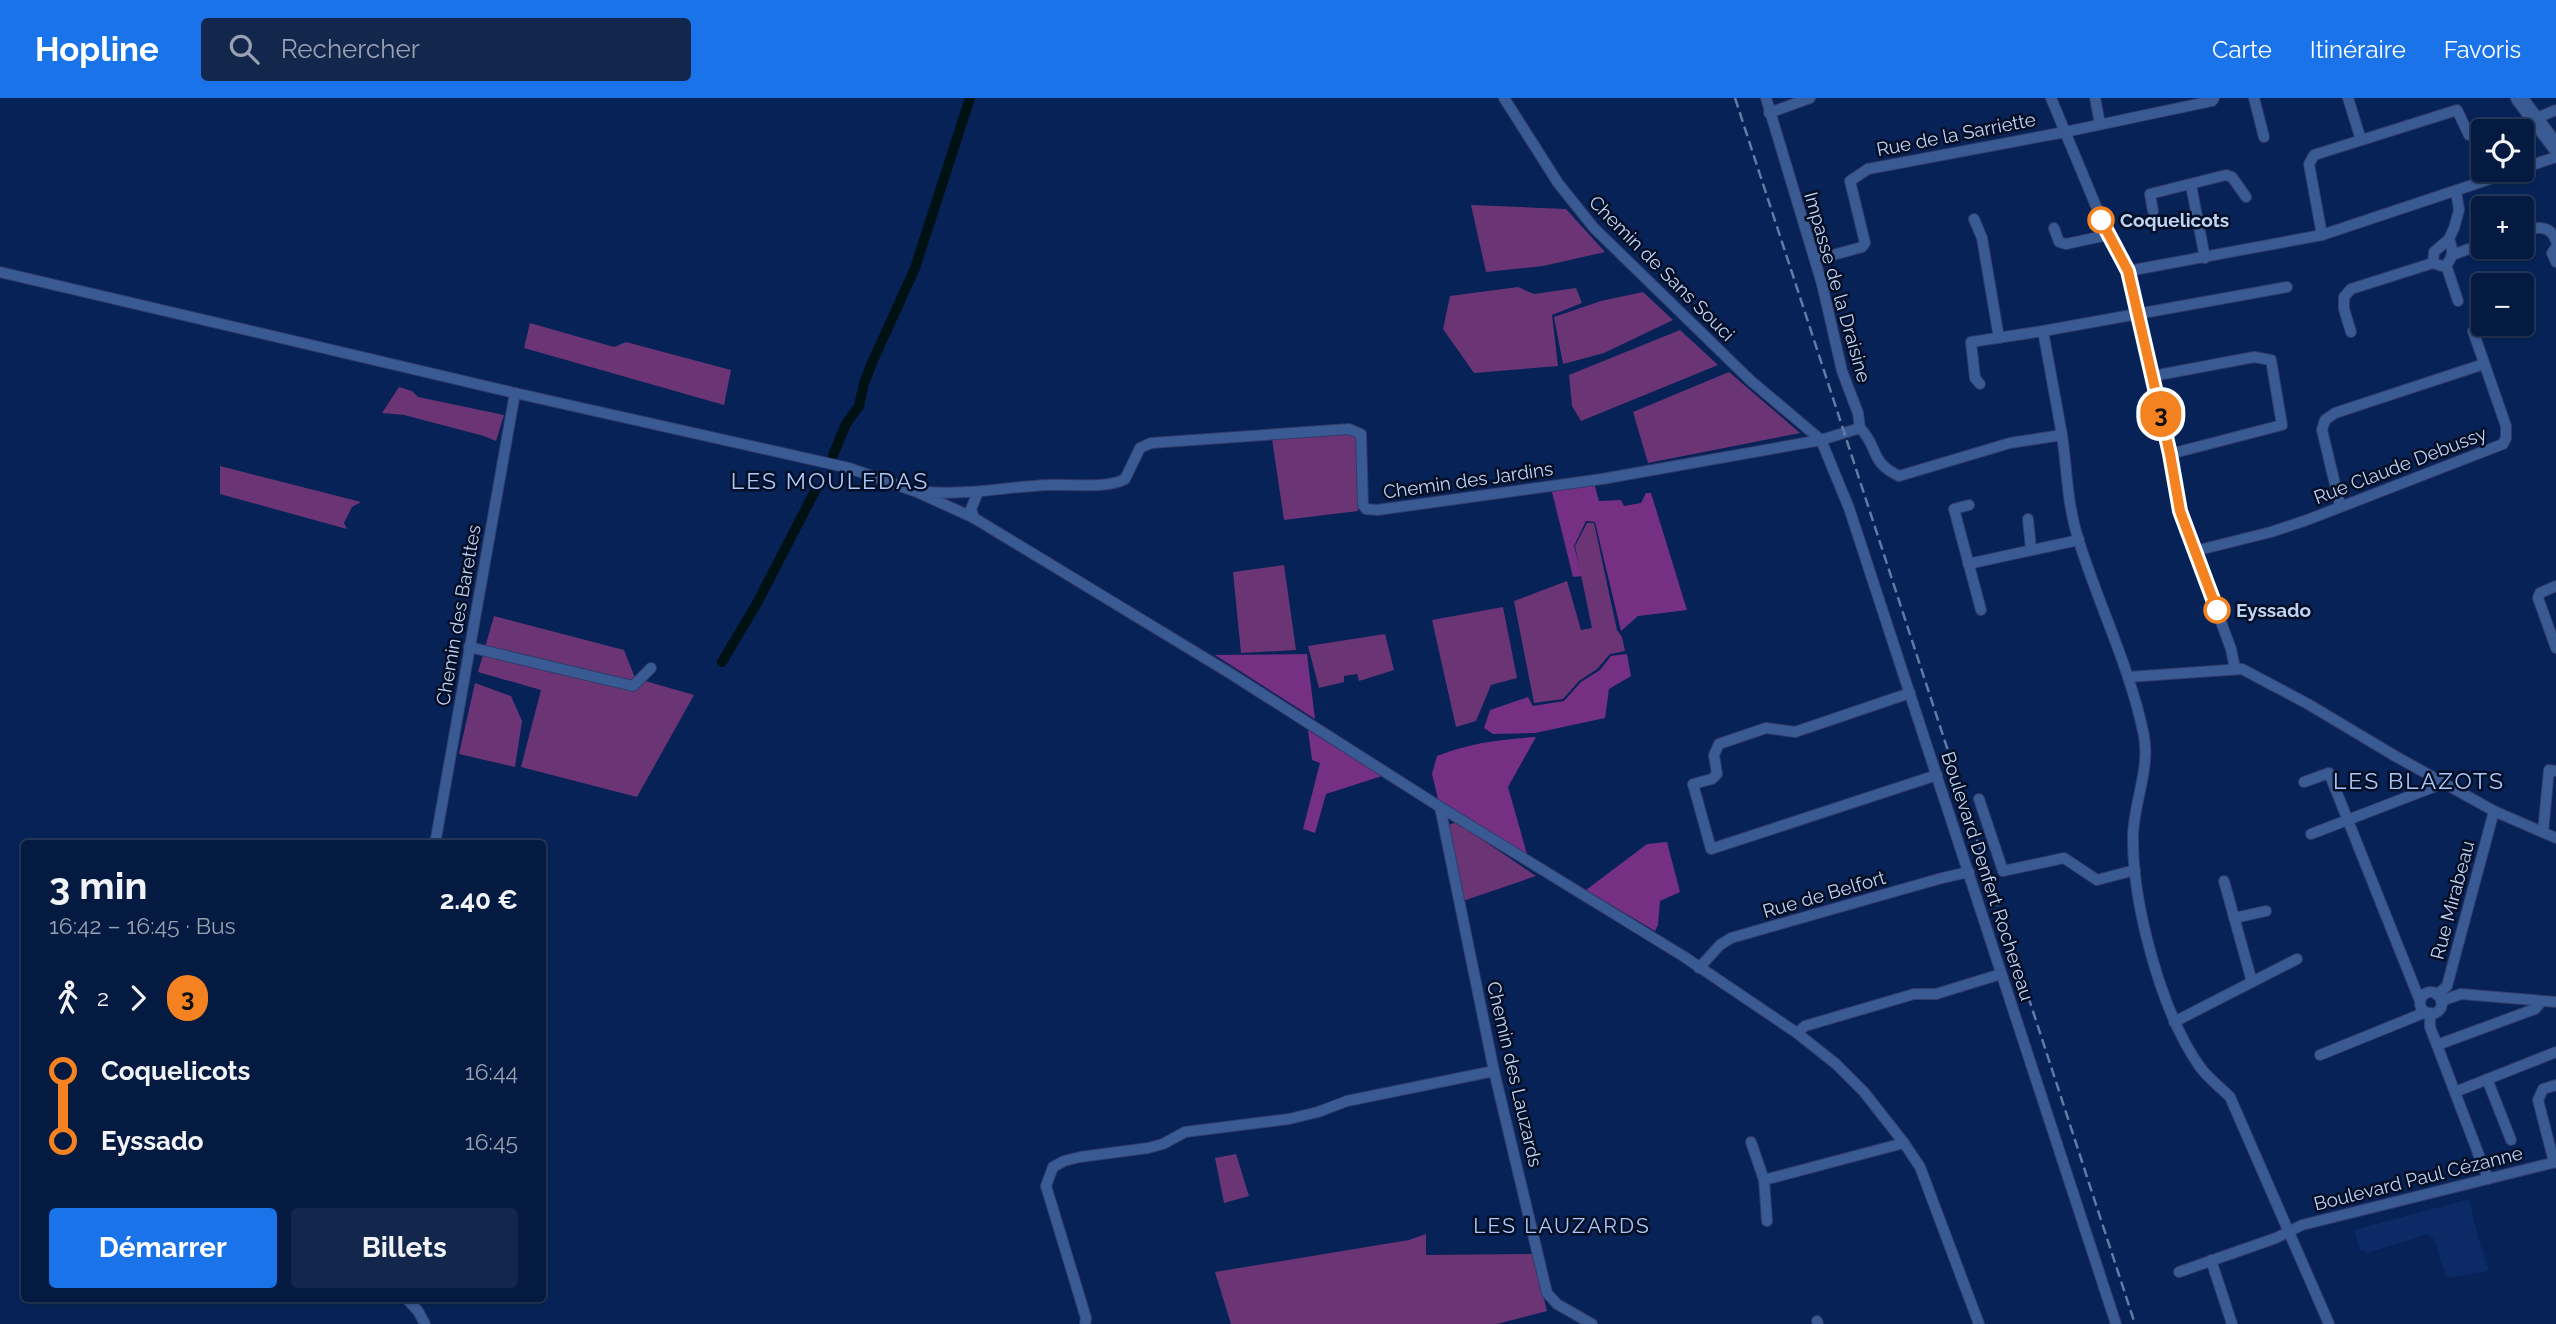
<!DOCTYPE html>
<html lang="fr">
<head>
<meta charset="utf-8">
<style>
  body { margin:0; font-family:Raleway,sans-serif; background:#12274b; color:#f1f3f6; height:100vh; display:flex; flex-direction:column; font-size:26px; white-space:nowrap }
  * { box-sizing:border-box; margin:0 }
  p { font-size:23px; color:#97a1b1 }
  .icon { flex:none; width:38px; height:38px; fill:none; stroke:currentColor; stroke-width:2; stroke-linecap:round; stroke-linejoin:round }
  .map { position:relative; flex:1; overflow:hidden }
  .sheet { position:absolute; left:21px; top:742px; width:525px; height:462px; display:flex; flex-direction:column; background:#041a40; border-radius:7px; box-shadow:0 2px 5px #0004,0 0 0 2px #253859 }
  .sheet>* { flex:none }
  .badge { padding:0 14px; border-radius:23px; font-size:24px; line-height:46px }
  .controls { position:absolute; left:2471px; top:21px; display:grid; gap:14px }
  .controls a { display:grid; place-items:center; width:63px; height:63px; border-radius:7px; background:#041a40; box-shadow:0 2px 5px #0004,0 0 0 2px #253859; font-size:35px }
  .map>.badge { position:absolute; translate:-50% -50%; box-shadow:0 0 0 4px #fff }
  .legs { display:flex; align-items:center; gap:10px; height:77px; padding:0 28px; font-size:23px }
  .legs p { margin-inline-start:auto }
  .summary { display:flex; align-items:center; justify-content:space-between; height:119px; padding:0 28px }
  h1 { font-size:38px; font-weight:700; line-height:52px }
  .cta { display:flex; gap:14px; margin-top:auto; padding:14px 28px }
  .cta a { flex:1; height:80px; border-radius:7px; background:#1a73e8; color:#fff; font-size:28px; font-weight:700; line-height:80px; text-align:center }
  .cta a+a { background:#12274b; color:#f1f3f6 }
  ul { padding:0 28px; list-style:none }
  li { display:flex; align-items:center; gap:24px; height:70px; font-size:26px }
  li i { display:grid; place-items:center; width:10px; height:100%; margin:0 9px; background:currentColor }
  li i::after { content:''; width:18px; height:18px; margin:-9px; border:5px solid; border-radius:50%; background:#041a40 }
  li p { margin-inline-start:auto }
  li:first-child i { background:linear-gradient(#0000 50%,currentColor 0) }
  li:last-child i { background:linear-gradient(currentColor 50%,#0000 0) }
  header { display:flex; align-items:center; gap:42px; box-sizing:border-box; height:98px; padding:0 35px; background:#1a73e8; color:#fff }
  header strong { font-size:33px }
  nav { display:flex; gap:38px; margin-inline-start:auto; font-size:24px }
  .search { width:490px; height:63px; background:#12274b; display:flex; align-items:center; gap:18px; box-sizing:border-box; padding:0 24px; border-radius:7px; color:#97a1b1; font-size:26px }
  .map>svg:first-child { display:block }
  .built { fill:#0c2b66 }
  .green { fill:#6b3575 }
  .forest { fill:#763083 }
  .lines { fill:none; stroke-linecap:round; stroke-linejoin:round }
  .canal { stroke:#001113; stroke-width:10 }
  .street-casing { stroke:#323b6a; stroke-width:12 }
  .secondary-casing { stroke:#323b6a; stroke-width:18 }
  .street { stroke:#3a5a93; stroke-width:10 }
  .secondary { stroke:#3a5a93; stroke-width:16 }
  .rail { stroke:#637aa5; stroke-width:2.5; stroke-dasharray:10 5; stroke-linecap:butt }
  .line-1-casing { stroke:#fff; stroke-width:16 }
  .line-1 { stroke:#f58220; stroke-width:10 }
  .stop-1-dot { fill:#fff; stroke:#f58220; stroke-width:3.5 }
  .labels { text-anchor:middle; stroke-width:5; stroke-linejoin:round; paint-order:stroke }
  .street-label { font-size:19px; fill:#c0d3f4; stroke:#040e25 }
  .stop-label { font-size:19px; font-weight:bold; fill:#c0d3f4; stroke:#040e25; text-anchor:start }
  .neighbourhood-label { font-size:21px; letter-spacing:2px; fill:#aac8fc; stroke:#040e25 }
  .quarter-label { font-size:23px; letter-spacing:2px; fill:#aac8fc; stroke:#040e25 }
</style>
</head>
<body>
<header>
<strong>Hopline</strong>
<div class="search"><svg class="icon" aria-label="search" viewBox="0 0 24 24"><circle cx="10" cy="10" r="6"/><path d="M15 15l6 6"/></svg>Rechercher</div>
<nav><a>Carte</a><a>Itinéraire</a><a>Favoris</a></nav>
</header>
<div class="map">
<svg width="2556" height="1226" viewBox="0 0 2556 1226">
  <rect width="100%" height="100%" fill="#062256"/>
  <path class="built" d="M2469,1101L2478,1139L2489,1173L2446,1180L2434,1141L2428,1136L2367,1155L2365,1152L2360,1153L2354,1132Z"/>
  <g class="green">
    <path d="M1471,107L1566,111L1605,154L1543,168L1486,174Z"/>
    <path d="M1518,189L1534,196L1576,190L1582,205L1552,217L1558,268L1474,275L1443,231L1450,198Z"/>
    <path d="M1643,194L1673,222L1604,255L1563,266L1554,219L1601,203Z"/>
    <path d="M530,225L614,249L626,244L731,272L724,307L524,250Z"/>
    <path d="M1680,232L1718,267L1581,323L1572,308L1569,277Z"/>
    <path d="M1729,274L1800,335L1648,365L1633,314Z"/>
    <path d="M399,289L412,293L418,299L504,317L496,343L484,338L404,317L382,315Z"/>
    <path d="M1351,335L1359,343L1358,413L1284,422L1272,341Z"/>
    <path d="M220,368L361,404L352,409L344,425L347,431L220,396Z"/>
    <path d="M1587,425H1594L1617,532L1622,539L1625,553L1610,556L1597,571L1579,583L1563,601L1534,605L1514,503L1567,483L1581,532L1592,530L1575,448Z"/>
    <path d="M1284,467L1296,552L1241,555L1233,474Z"/>
    <path d="M1503,509L1517,580L1491,587L1476,623L1456,629L1432,522Z"/>
    <path d="M494,518L624,552L635,580L694,597L637,699L521,669L541,592L478,574Z"/>
    <path d="M1385,536L1394,572L1359,583L1357,576L1344,578V584L1319,590L1308,548Z"/>
    <path d="M475,585L511,598L522,623L515,669L459,656Z"/>
    <path d="M1456,724L1536,778L1463,803L1449,727Z"/>
    <path d="M1236,1056L1249,1098L1224,1105L1215,1060Z"/>
    <path d="M1426,1136V1157L1533,1156L1547,1213L1497,1226H1231L1215,1174L1409,1142Z"/>
  </g>
  <g class="forest">
    <path d="M1594,385L1599,403L1621,402L1624,408L1641,405L1646,395H1651L1687,512L1638,518L1621,533L1595,424L1586,423L1574,448L1582,478L1573,479L1552,394Z"/>
    <path d="M1307,556L1315,621L1215,557Z"/>
    <path d="M1627,556L1631,578L1609,591L1605,620L1535,635L1493,636L1484,630L1490,612L1528,599L1533,608L1564,603L1581,584L1600,572L1611,558Z"/>
    <path d="M1308,632L1382,678L1326,696L1315,735L1303,731L1320,665L1312,662Z"/>
    <path d="M1536,639L1508,689L1527,756L1438,701L1432,676L1437,658C1470,645 1501,641 1536,639Z"/>
    <path d="M1667,744L1680,794L1660,803L1658,827L1655,833L1586,792L1647,746Z"/>
  </g>
  <g class="lines">
    <g class="canal">
      <path d="M833,357L846,326L859,308L864,285L872,265L915,170L970,0"/>
      <path d="M722,564L757,505L815,393"/>
    </g>
    <defs>
      <g id="street">
        <path d="M1504,0L1558,85L1594,130L1750,282L1821,342L1849,410L2116,1226"/>
        <path d="M1766,0L1822,186L1842,273L1858,315L1860,330"/>
        <path d="M2051,0L2108,137L2128,173L2170,356L2180,413L2231,551L2235,570"/>
        <path d="M2095,0L2100,26"/>
        <path d="M2254,0L2264,39"/>
        <path d="M2348,0L2361,42"/>
        <path d="M1769,15L1810,0"/>
        <path d="M2534,21L2556,12"/>
        <path d="M2191,87L2205,160"/>
        <path d="M2153,113L2150,96L2226,77L2232,79L2246,99"/>
        <path d="M1974,121L1982,140L1999,240"/>
        <path d="M2054,130L2059,144L2066,146L2108,137"/>
        <path d="M2522,133C2535,129 2551,126 2556,143"/>
        <path d="M2322,137L2309,66L2314,57L2457,12L2469,37"/>
        <path d="M2449,141C2453,151 2454,159 2446,167L2442,168L2433,165L2434,154L2449,141L2454,130L2459,112L2456,93"/>
        <path d="M2556,149L2552,155L2556,164"/>
        <path d="M2452,157L2483,146"/>
        <path d="M1815,162L1862,149L1865,145L1850,83L1868,71L2065,34L2212,3L2214,0"/>
        <path d="M2446,167L2458,203"/>
        <path d="M2128,173L2322,137L2556,59"/>
        <path d="M0,174L515,295L849,370L917,394L974,420L1228,574L1440,709L1683,858L1797,935L1836,966L1864,994L1904,1045L1920,1069L1979,1226"/>
        <path d="M2043,233L2062,337"/>
        <path d="M2351,234L2344,211V199L2351,191L2433,165"/>
        <path d="M2153,278L2254,259L2271,262L2282,327L2170,356"/>
        <path d="M1980,286L1975,280L1971,244L2043,233L2287,189"/>
        <path d="M1860,330C1879,349 1869,364 1899,378L2010,345L2062,337C2067,371 2067,404 2077,437C2097,504 2130,568 2144,638C2150,672 2134,704 2133,737C2132,805 2161,914 2200,969C2208,980 2220,989 2230,999L2329,1226"/>
        <path d="M927,394C968,397 1007,389 1048,387C1068,386 1108,391 1125,381L1140,350L1151,345L1349,331L1361,336L1363,407L1366,411L1377,412L1602,381L1821,342L1860,330"/>
        <path d="M1969,407L1954,411L1981,512"/>
        <path d="M2340,407L2322,332L2325,322L2335,315L2484,266"/>
        <path d="M974,420L971,411L978,394"/>
        <path d="M2028,421L2031,451"/>
        <path d="M2195,453L2271,434L2307,422L2503,346L2506,340V328L2473,233"/>
        <path d="M1968,466L2079,442"/>
        <path d="M2556,488L2540,495L2538,500L2556,550"/>
        <path d="M469,549L633,588L651,570"/>
        <path d="M2128,579L2242,571L2308,606L2395,658L2494,713L2556,740"/>
        <path d="M1910,595L1795,634L1766,630L1719,646L1714,657L1717,676L1712,681L1693,686L1711,751L1937,677"/>
        <path d="M2304,684L2329,675L2420,903"/>
        <path d="M1979,701L2003,773L2064,760L2097,782L2135,772"/>
        <path d="M1440,709L1494,973L1547,1195L1557,1206L1592,1226"/>
        <path d="M2543,734L2549,672L2556,673"/>
        <path d="M2311,736L2444,685"/>
        <path d="M435,746L515,295"/>
        <path d="M2224,783L2252,884"/>
        <path d="M2234,820L2266,813"/>
        <path d="M1699,870L1720,847L1731,840L1942,780L1969,774"/>
        <circle cx="2431" cy="905" r="11"/>
        <path d="M2437,897L2447,888L2494,713"/>
        <path d="M2441,903L2461,896L2556,904"/>
        <path d="M2430,915V929L2488,1081"/>
        <path d="M2174,924L2297,861"/>
        <path d="M1797,935L1805,928L1914,896H1936L2001,876"/>
        <path d="M2437,947L2535,911L2542,903"/>
        <path d="M2320,957L2426,914"/>
        <path d="M2487,981L2511,1042"/>
        <path d="M2455,994L2556,954"/>
        <path d="M1751,1044L1764,1082L1904,1045"/>
        <path d="M2554,1064L2538,1002L2543,991L2556,987"/>
        <path d="M1764,1082L1767,1123"/>
        <path d="M2211,1162L2232,1226"/>
        <path d="M2179,1174L2276,1140L2302,1127L2556,1064"/>
        <path d="M406,1200L418,1213L425,1226"/>
        <path d="M1817,1223L1818,1226"/>
        <path d="M1085,1226L1086,1220L1046,1088L1053,1069L1064,1063L1080,1059L1148,1050L1163,1046L1185,1034L1289,1021L1318,1014L1347,1003L1494,973"/>
      </g>
      <path id="secondary" d="M2519,0L2556,49"/>
    </defs>
    <use href="#street" class="street-casing"/>
    <use href="#secondary" class="secondary-casing"/>
    <use href="#street" class="street"/>
    <use href="#secondary" class="secondary"/>
    <path class="rail" d="M1735,0L2135,1226"/>
  </g>
  <g class="lines">
    <defs>
      <path id="line-1" d="M2101,122L2128,173L2170,356L2180,413L2217,512"/>
    </defs>
    <use href="#line-1" class="line-1-casing"/>
    <use href="#line-1" class="line-1"/>
  </g>
  <g class="stop-1-dot">
    <circle cx="2101" cy="122" r="12"/>
    <circle cx="2217" cy="512" r="12"/>
  </g>
  <g class="labels">
    <g class="street-label">
      <text transform="translate(1956 36) rotate(-11)" y="7">Rue de la Sarriette</text>
      <text transform="translate(1662 170) rotate(45)" y="7">Chemin de Sans Souci</text>
      <text transform="translate(1838 189) rotate(74)" y="7">Impasse de la Draisine</text>
      <text transform="translate(2400 367) rotate(-21)" y="7">Rue Claude Debussy</text>
      <text transform="translate(1468 382) rotate(-8)" y="7">Chemin des Jardins</text>
      <text transform="translate(458 517) rotate(-80)" y="7">Chemin des Barettes</text>
      <text transform="translate(1988 778) rotate(72)" y="7">Boulevard Denfert Rochereau</text>
      <text transform="translate(1824 796) rotate(-16)" y="7">Rue de Belfort</text>
      <text transform="translate(2452 802) rotate(-75)" y="7">Rue Mirabeau</text>
      <text transform="translate(1515 976) rotate(77)" y="7">Chemin des Lauzards</text>
      <text transform="translate(2418 1080) rotate(-14)" y="7">Boulevard Paul Cézanne</text>
    </g>
    <g class="stop-label">
      <text x="2120" y="129">Coquelicots</text>
      <text x="2236" y="519">Eyssado</text>
    </g>
    <g class="neighbourhood-label">
      <text x="1562" y="1135">LES LAUZARDS</text>
    </g>
    <g class="quarter-label">
      <text x="830" y="391">LES MOULEDAS</text>
      <text x="2419" y="691">LES BLAZOTS</text>
    </g>
  </g>
</svg>
<div class="controls">
<a><svg class="icon" aria-label="locate" viewBox="0 0 24 24"><circle cx="12" cy="12" r="6"/><path d="M12 2v4M12 18v4M2 12h4M18 12h4"/></svg></a>
<a>+</a>
<a>−</a>
</div>
<b class="badge" style="left:2161px;top:316px;background:#f58220;color:#111">3</b>
<section class="sheet">
<div class="summary"><div><h1>3 min</h1><p>16:42 – 16:45 · Bus</p></div><b>2.40 €</b></div>
<div class="legs"><svg class="icon" aria-label="walk" viewBox="0 0 24 24"><circle cx="13" cy="4" r="2"/><path d="M13 8l-2 6 4 7M11 14l-3 7M7 12l3-4h3l4 4"/></svg>2<svg class="icon" aria-label="forward" viewBox="0 0 24 24"><path d="M9 5l7 7-7 7"/></svg><b class="badge" style="background:#f58220;color:#111">3</b></div>
<ul>
<li><i style="color:#f58220"></i><b>Coquelicots</b><p>16:44</p></li>
<li><i style="color:#f58220"></i><b>Eyssado</b><p>16:45</p></li>
</ul>
<div class="cta"><a>Démarrer</a><a>Billets</a></div>
</section>
</div>
</body>
</html>
